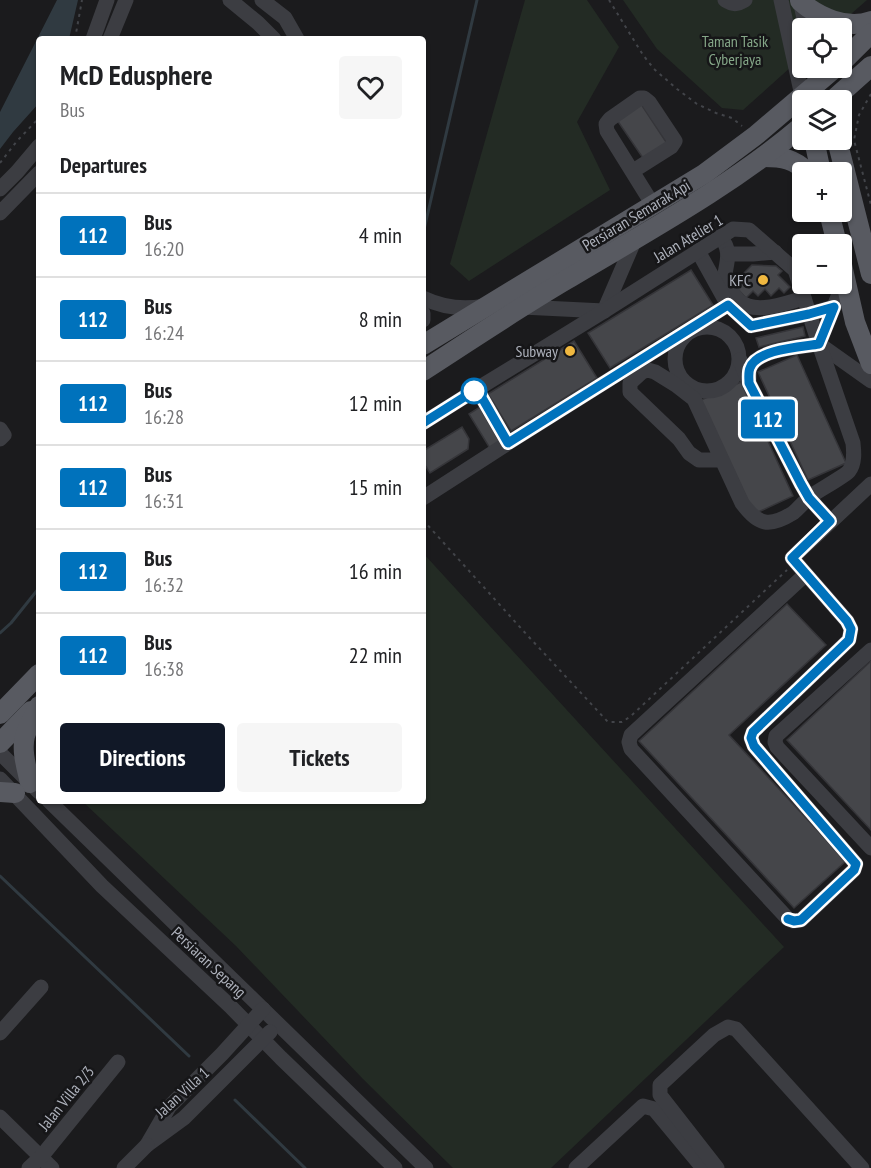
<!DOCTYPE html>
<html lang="en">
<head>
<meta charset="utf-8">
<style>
  body { margin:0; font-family:"PT Sans Narrow",sans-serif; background:#f6f6f6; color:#202124; height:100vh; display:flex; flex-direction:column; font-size:22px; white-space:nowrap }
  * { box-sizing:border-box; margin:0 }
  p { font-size:20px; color:#757577 }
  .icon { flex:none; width:33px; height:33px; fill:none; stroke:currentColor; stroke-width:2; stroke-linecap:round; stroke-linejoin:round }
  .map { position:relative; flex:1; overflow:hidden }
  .panel { position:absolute; left:36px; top:36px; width:390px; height:768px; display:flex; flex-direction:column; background:#fff; border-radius:6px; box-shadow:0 2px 4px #0004 }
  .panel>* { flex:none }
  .badge { padding:0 12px; border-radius:4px; font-size:21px; line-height:39px }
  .tools { position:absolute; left:792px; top:18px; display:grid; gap:12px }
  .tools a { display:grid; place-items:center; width:60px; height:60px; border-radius:6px; background:#fff; box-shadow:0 2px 4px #0004; font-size:30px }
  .map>.badge { position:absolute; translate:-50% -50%; box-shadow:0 0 0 3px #fff }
  h2 { padding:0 24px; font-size:22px; line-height:54px }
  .round { display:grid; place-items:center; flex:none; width:63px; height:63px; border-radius:6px; background:#f6f6f6 }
  .head { display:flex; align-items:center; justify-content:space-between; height:102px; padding:0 24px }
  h1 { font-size:28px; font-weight:800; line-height:45px }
  .button { display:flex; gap:12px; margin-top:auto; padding:12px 24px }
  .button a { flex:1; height:69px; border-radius:6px; background:#111827; color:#fff; font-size:24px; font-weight:800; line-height:69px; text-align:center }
  .button a+a { background:#f6f6f6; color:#202124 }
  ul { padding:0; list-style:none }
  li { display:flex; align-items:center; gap:18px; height:84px; padding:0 24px; border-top:2px solid #e0e0e0 }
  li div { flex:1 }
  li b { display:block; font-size:22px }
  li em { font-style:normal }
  li .badge { min-width:66px; font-weight:700; text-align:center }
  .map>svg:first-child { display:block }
  .green { fill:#232b24 }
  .water { fill:#303a41 }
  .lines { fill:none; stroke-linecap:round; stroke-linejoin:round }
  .stream { stroke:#303a41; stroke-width:3 }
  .building { fill:#45464a; stroke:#353539; stroke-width:1.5 }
  .path { stroke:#424449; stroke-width:2; stroke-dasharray:3 4.5; stroke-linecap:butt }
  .minor { stroke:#3c3d42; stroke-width:15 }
  .major { stroke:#585a61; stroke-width:20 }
  .line-casing { stroke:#fff; stroke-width:14 }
  .line { stroke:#0072bc; stroke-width:9 }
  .poi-dot { fill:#f0b840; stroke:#161618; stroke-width:2 }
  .stop-dot { fill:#fff; stroke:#0072bc; stroke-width:3 }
  .labels { text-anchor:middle; stroke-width:5; stroke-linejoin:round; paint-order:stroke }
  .park-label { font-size:16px; fill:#85a788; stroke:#161618 }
  .street-label { font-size:16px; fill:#aeb2bc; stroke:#161618 }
  .poi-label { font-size:16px; fill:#aeb2bc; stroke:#161618; text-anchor:end }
</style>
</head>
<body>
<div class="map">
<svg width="871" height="1168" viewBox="0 0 871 1168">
  <rect width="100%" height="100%" fill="#1b1b1d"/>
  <g class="green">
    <path d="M525,0H587L619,47L577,122L610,190L469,281L450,264Z"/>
    <path d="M623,0H867L835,28H802V57L743,110L722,108L657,49Z"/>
    <path d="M423,553L784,947L551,1168H453L363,1079L236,946L82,801H423Z"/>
  </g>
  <path class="water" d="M57,0H78L69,39H39V103L13,132L0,149V112Z"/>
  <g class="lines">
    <g class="stream">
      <path d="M423,234L477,0"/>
      <path d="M0,633L11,623L39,588"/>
      <path d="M0,876L189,1056"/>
      <path d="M235,1100L305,1168"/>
    </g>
  </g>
  <g class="building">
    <path d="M641,104L668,145L645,161L617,120Z"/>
    <path d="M752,265L776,266L782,271L778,275L790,287L784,293L779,288L771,296L765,289L758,296L753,291L746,298L733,284Z"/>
    <path d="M691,270L713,305L610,368L588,333Z"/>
    <path d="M803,327L805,336L759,347L756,338Z"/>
    <path d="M574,341L597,378L511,431L488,394Z"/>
    <path d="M797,355L846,463L808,480L758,372Z"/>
    <path d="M741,382L793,496L754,514L701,400Z"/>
    <path d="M480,407L503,443L491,450L469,414Z"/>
    <path d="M462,427L469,439L468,449L430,473L423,462V451Z"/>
    <path d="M787,604L826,645L729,735L846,861L794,908L639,741Z"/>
    <path d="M871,661V830L787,740Z"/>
  </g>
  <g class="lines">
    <g class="path">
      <path d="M609,0L643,55L654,69L677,89L697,104L716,113L732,118L742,126"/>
      <path d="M75,39L82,0"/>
      <path d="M871,94L859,115L854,140L871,205"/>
      <path d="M0,163L17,141L39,118"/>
      <path d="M423,520L528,636L608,722H622L631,716L787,570"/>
    </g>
    <g class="minor">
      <path d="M230,0L258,23L274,39"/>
      <path d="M262,0L285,18L297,39"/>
      <path d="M725,0C733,5 737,5 745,0"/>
      <path d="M781,0L802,96"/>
      <path d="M800,0L806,28"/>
      <path d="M93,39L107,0"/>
      <path d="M110,39L126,0"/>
      <path d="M633,171L671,147L675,141L649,102L644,98H640L610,119L606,124L607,131L653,205"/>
      <path d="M0,189L17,172L39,146"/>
      <path d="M0,213L39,173"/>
      <path d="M720,237C733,251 726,263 724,280C729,286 733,295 738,300C755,316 785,303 804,298"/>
      <path d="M698,251L728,305L751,326L809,314L834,307"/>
      <path d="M728,254H753L775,252"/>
      <path d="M845,279L819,344L871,381"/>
      <path d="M423,298C442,307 463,310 484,306"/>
      <path d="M522,307L604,311L635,239"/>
      <path d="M423,313V320"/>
      <circle cx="707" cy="359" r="32"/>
      <path d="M740,360L749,383L801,484L809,498L830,521"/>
      <path d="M749,383C749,379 749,372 750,368C757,349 801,347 819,344"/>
      <path d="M477,389L604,311L733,229L749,230L795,270L819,344L853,443C854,452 855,463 849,471C845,476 821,489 814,494C806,499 800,507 793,513C769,528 758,525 742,503L694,399L676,385L655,372L648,370L642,372L630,383V392L679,439L689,453L699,460H722"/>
      <path d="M423,423L477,389L508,443L423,498"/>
      <path d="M0,429L4,435L0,439"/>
      <path d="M508,443L728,305"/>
      <path d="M806,574L631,735L629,742L631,749L788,919L793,921L801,920L854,870L856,864L754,746L751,738L753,732L849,640L851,629L847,621L792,558L871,484"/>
      <path d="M871,650L776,736L775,742L777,747L871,848"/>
      <path d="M0,753L39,792"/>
      <path d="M0,779L102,886L230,1006L281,1058L395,1168"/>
      <path d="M49,801L426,1168"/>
      <path d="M263,1009L222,1054L169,1107L147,1145L184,1118L270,1032"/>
      <path d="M0,1033L41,987"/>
      <path d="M0,1117L52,1168"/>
      <path d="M29,1168L41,1157L118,1062"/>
      <path d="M124,1168L147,1145"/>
      <path d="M576,1168L643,1106L654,1109L703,1168"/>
      <path d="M717,1168L660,1095V1085L714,1035L728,1027L736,1029L862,1168"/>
    </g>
    <g class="major">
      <path d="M800,1C818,17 847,30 871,21"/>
      <path d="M842,62L871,33"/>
      <path d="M833,100L871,66"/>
      <path d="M814,140L821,172"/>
      <path d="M837,140L871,274"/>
      <path d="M764,157C783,157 794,159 807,172"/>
      <path d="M829,212L837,244"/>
      <path d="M842,265L855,322L871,364"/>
      <path d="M423,345L704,174L755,136L835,68"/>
      <path d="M423,371C470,340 517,309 566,280C646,232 730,187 802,126"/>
      <path d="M0,714L39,674"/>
      <path d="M0,743L31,711"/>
      <path d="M30,783C27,769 21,751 25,736C28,726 34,716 39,706"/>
      <path d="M0,792L15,793"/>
    </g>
  </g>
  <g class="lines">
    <defs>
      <path id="line" d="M423,423L477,389L508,443L728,305L751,326L809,314L834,307L819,344C801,347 757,349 750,368C748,372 749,379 749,383L801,484L809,498L830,521L792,558L847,621L851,629L849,640L753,732L751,738L754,746L856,864L854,870L801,920L794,921L788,919"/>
    </defs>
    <use href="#line" class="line-casing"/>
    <use href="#line" class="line"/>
  </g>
  <g class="poi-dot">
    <circle cx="763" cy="280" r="6"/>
    <circle cx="570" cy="351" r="6"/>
  </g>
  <circle class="stop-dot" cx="474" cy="391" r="12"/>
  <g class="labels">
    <g class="park-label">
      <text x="735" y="47">Taman Tasik<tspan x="735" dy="18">Cyberjaya</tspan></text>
    </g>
    <g class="street-label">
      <text transform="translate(636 215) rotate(-31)" y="6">Persiaran Semarak Api</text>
      <text transform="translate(688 238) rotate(-31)" y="6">Jalan Atelier 1</text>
      <text transform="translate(209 962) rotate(43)" y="6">Persiaran Sepang</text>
      <text transform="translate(182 1092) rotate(-42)" y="6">Jalan Villa 1</text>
      <text transform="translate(66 1098) rotate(-51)" y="6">Jalan Villa 2/3</text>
    </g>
    <g class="poi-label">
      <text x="751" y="286">KFC</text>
      <text x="558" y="357">Subway</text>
    </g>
  </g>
</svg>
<div class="tools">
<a><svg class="icon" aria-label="locate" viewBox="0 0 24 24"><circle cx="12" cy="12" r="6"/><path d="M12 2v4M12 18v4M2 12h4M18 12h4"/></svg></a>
<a><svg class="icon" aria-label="layers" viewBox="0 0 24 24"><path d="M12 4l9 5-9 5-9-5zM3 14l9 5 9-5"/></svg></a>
<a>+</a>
<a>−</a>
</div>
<b class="badge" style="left:768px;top:419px;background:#0072bc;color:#fff">112</b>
<section class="panel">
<div class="head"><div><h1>McD Edusphere</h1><p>Bus</p></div><a class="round"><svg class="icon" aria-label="heart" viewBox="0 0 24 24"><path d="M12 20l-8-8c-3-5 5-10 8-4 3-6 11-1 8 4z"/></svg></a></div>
<h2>Departures</h2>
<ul>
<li><span class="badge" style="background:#0072bc;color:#fff">112</span><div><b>Bus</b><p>16:20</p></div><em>4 min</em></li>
<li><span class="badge" style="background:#0072bc;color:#fff">112</span><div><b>Bus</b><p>16:24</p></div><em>8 min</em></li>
<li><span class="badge" style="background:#0072bc;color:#fff">112</span><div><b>Bus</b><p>16:28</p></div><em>12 min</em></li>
<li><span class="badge" style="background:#0072bc;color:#fff">112</span><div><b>Bus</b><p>16:31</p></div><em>15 min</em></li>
<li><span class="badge" style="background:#0072bc;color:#fff">112</span><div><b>Bus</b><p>16:32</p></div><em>16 min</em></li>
<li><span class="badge" style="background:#0072bc;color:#fff">112</span><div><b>Bus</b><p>16:38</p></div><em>22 min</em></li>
</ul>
<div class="button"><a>Directions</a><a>Tickets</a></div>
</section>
</div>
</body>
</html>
